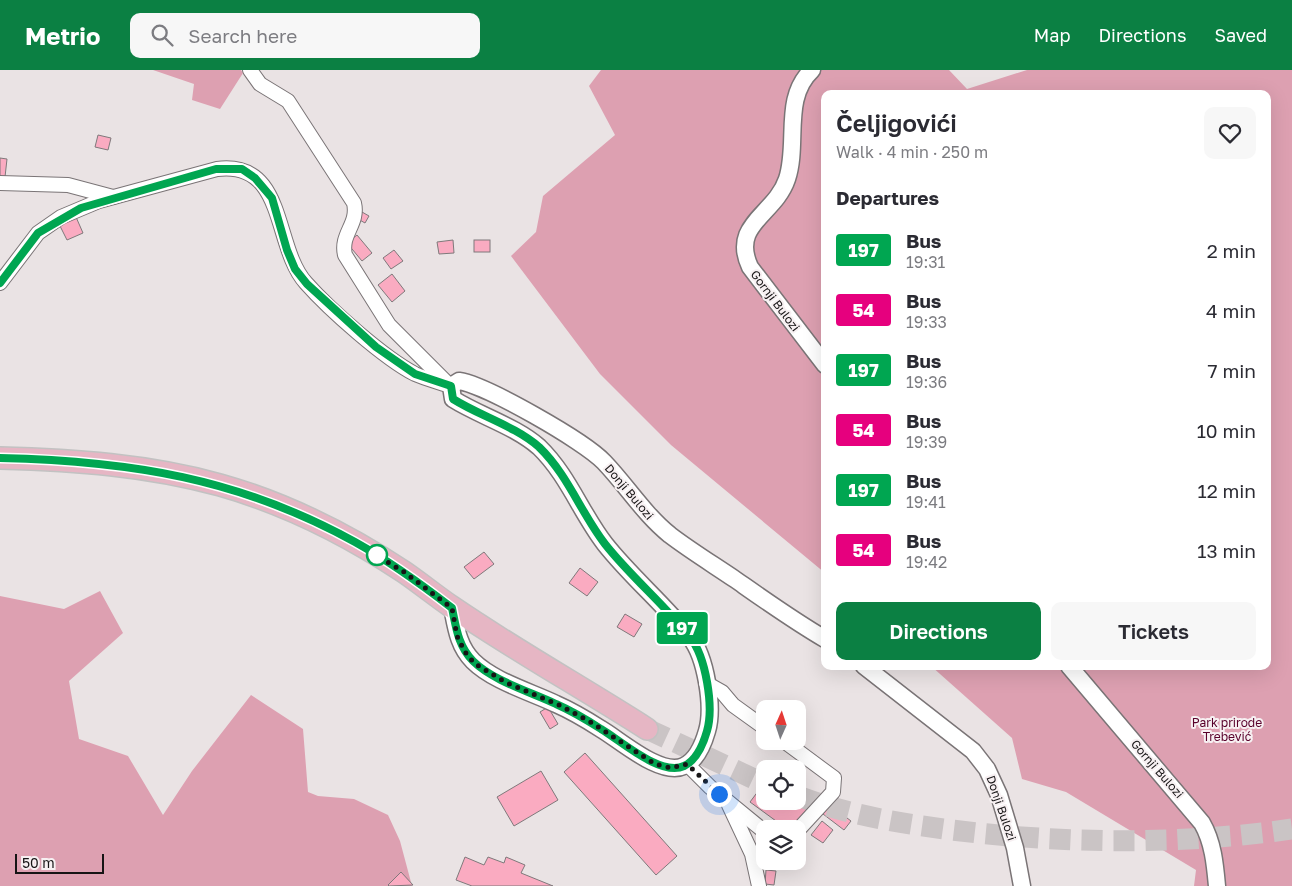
<!DOCTYPE html>
<html lang="en">
<head>
<meta charset="utf-8">
<style>
  body { margin:0; font-family:"Golos Text",sans-serif; background:#f7f7f7; color:#2b2b33; height:100vh; display:flex; flex-direction:column; font-size:19px; white-space:nowrap }
  * { box-sizing:border-box; margin:0 }
  p { font-size:16px; color:#7c7c81 }
  .icon { flex:none; width:28px; height:28px; fill:none; stroke:currentColor; stroke-width:2; stroke-linecap:round; stroke-linejoin:round }
  .map { position:relative; flex:1; overflow:hidden }
  .drawer { position:absolute; left:821px; top:20px; width:450px; height:580px; display:flex; flex-direction:column; background:#fff; border-radius:10px; box-shadow:0 5px 20px #0002 }
  .drawer>* { flex:none }
  .badge { padding:0 10px; border-radius:4px; font-size:18px; line-height:32px }
  .needle { width:32px; rotate:3deg }
  .buttons { position:absolute; left:756px; top:630px; display:grid; gap:10px }
  .buttons a { display:grid; place-items:center; width:50px; height:50px; border-radius:10px; background:#fff; box-shadow:0 5px 20px #0002; font-size:25px }
  .scale { position:absolute; left:15px; bottom:12px; width:89px; box-sizing:border-box; padding-left:5px; border:2px solid #161415; border-top:0; font-size:14px; line-height:18px; white-space:nowrap; color:#161415; -webkit-text-stroke:4px #f7f0f2; paint-order:stroke }
  .you { position:absolute; width:25px; height:25px; margin:-12px; border:4px solid #fff; border-radius:50%; background:#1a73e8; box-shadow:0 0 0 8px #1a73e833 }
  .map>.badge { position:absolute; translate:-50% -50%; box-shadow:0 0 0 2px #fff }
  h2 { padding:0 15px; font-size:19px; line-height:45px }
  .round { display:grid; place-items:center; flex:none; width:52px; height:52px; border-radius:10px; background:#f7f7f7 }
  .overview { display:flex; align-items:center; justify-content:space-between; height:85px; padding:0 15px }
  h1 { font-size:24px; font-weight:600; line-height:38px }
  .button { display:flex; gap:10px; margin-top:auto; padding:10px 15px }
  .button a { flex:1; height:58px; border-radius:10px; background:#0b8043; color:#fff; font-size:20px; font-weight:600; line-height:58px; text-align:center }
  .button a+a { background:#f7f7f7; color:#2b2b33 }
  ul { padding:0; list-style:none }
  li { display:flex; align-items:center; gap:15px; height:60px; padding:0 15px }
  li div { flex:1 }
  li b { display:block; font-size:19px }
  li em { font-style:normal }
  li .badge { min-width:55px; font-weight:700; text-align:center }
  header { display:flex; align-items:center; gap:30px; box-sizing:border-box; height:70px; padding:0 25px; background:#0b8043; color:#fff }
  header strong { font-size:24px }
  nav { display:flex; gap:28px; margin-inline-start:auto; font-size:18px }
  .search { width:350px; height:45px; background:#f7f7f7; display:flex; align-items:center; gap:12px; box-sizing:border-box; padding:0 18px; border-radius:10px; color:#7c7c81; font-size:19px }
  .map>svg:first-child { display:block }
  .green { fill:#dda0b1 }
  .building { fill:#faabc1; stroke:#7f797b }
  .lines { fill:none; stroke-linecap:round; stroke-linejoin:round }
  .primary-tunnel { stroke:#cac4c5; stroke-width:21; stroke-dasharray:21 11; stroke-linecap:butt }
  .minor-casing { stroke:#7a7476; stroke-width:16 }
  .tertiary-casing { stroke:#7a7476; stroke-width:19 }
  .primary-casing { stroke:#c2c2c2; stroke-width:24 }
  .minor { stroke:#fff; stroke-width:14 }
  .tertiary { stroke:#fff; stroke-width:16 }
  .primary { stroke:#e6b6c4; stroke-width:21 }
  .line-casing { stroke:#fff; stroke-width:11 }
  .line { stroke:#00a651; stroke-width:8 }
  .walk { stroke:#161415; stroke-width:5; stroke-dasharray:0 9 }
  .stop-dot { fill:#fff; stroke:#00a651; stroke-width:2.5 }
  .labels { text-anchor:middle; stroke-width:4; stroke-linejoin:round; paint-order:stroke }
  .street-label { font-size:12px; fill:#161415; stroke:#f7f0f2 }
  .park-label { font-size:12px; fill:#58002a; stroke:#f7f0f2 }
</style>
</head>
<body>
<header>
<strong>Metrio</strong>
<div class="search"><svg class="icon" aria-label="search" viewBox="0 0 24 24"><circle cx="10" cy="10" r="6"/><path d="M15 15l6 6"/></svg>Search here</div>
<nav><a>Map</a><a>Directions</a><a>Saved</a></nav>
</header>
<div class="map">
<svg width="1292" height="816" viewBox="0 0 1292 816">
  <rect width="100%" height="100%" fill="#eae3e4"/>
  <g class="green">
    <path d="M153,0H241L243,3L220,39L192,30L194,14Z"/>
    <path d="M601,0H949L967,19L1027,0H1292V816H1194L1196,800L1066,722L1022,709L1012,668L931,596H1268V24H825V503L671,375L600,304L511,186L536,162L543,126L615,65L589,16Z"/>
    <path d="M100,521L123,563L69,611L79,669L128,686L163,745L192,701L251,625L303,659L308,722L318,726L354,729L388,745L400,771L412,816H0V526L64,539Z"/>
  </g>
  <g class="building">
    <path d="M98,65L111,68L108,80L95,77Z"/>
    <path d="M0,88L7,89L5,107L0,106Z"/>
    <path d="M362,142L369,146L365,153L358,149Z"/>
    <path d="M76,147L83,163L67,170L59,154Z"/>
    <path d="M357,165L372,183L362,191L347,173Z"/>
    <path d="M453,170L454,183L439,184L437,172Z"/>
    <rect x="474" y="170" width="16" height="12"/>
    <path d="M394,180L403,191L391,199L383,188Z"/>
    <path d="M392,204L405,221L392,232L378,215Z"/>
    <path d="M484,482L494,494L474,509L464,497Z"/>
    <path d="M580,498L598,512L587,526L569,513Z"/>
    <path d="M625,544L642,554L634,567L617,557Z"/>
    <path d="M548,637L558,654L550,659L540,642Z"/>
    <path d="M585,683L677,786L656,805L564,702Z"/>
    <path d="M541,701L558,730L514,756L497,727Z"/>
    <path d="M765,712V731H798L809,739L794,759H787L750,732Z"/>
    <path d="M830,735L851,751L844,760L823,744Z"/>
    <path d="M822,751L833,760L823,773L811,765Z"/>
    <path d="M465,787L484,795L488,787L504,793L506,787L525,795L521,803L553,816H472L456,810Z"/>
    <path d="M766,800L776,801L774,815L765,814Z"/>
    <path d="M401,802L413,815L389,816L388,815Z"/>
  </g>
  <g class="lines">
    <g class="primary-tunnel">
      <path d="M647,659L765,714"/>
      <path d="M798,726C849,745 898,753 952,760C1065,774 1180,775 1292,759"/>
    </g>
    <defs>
      <g id="minor">
        <path d="M250,0L260,14L288,31L354,133C359,154 340,164 345,185L389,255L446,312"/>
        <path d="M0,113L68,115L113,127"/>
        <path d="M0,213L38,163L61,147L99,131L217,99C287,90 273,177 306,213C330,240 384,288 415,304C426,309 439,312 451,316"/>
        <path d="M706,613L722,622L733,635L765,658"/>
        <path d="M784,671L834,708L833,722L798,760"/>
        <path d="M687,694L710,717L765,762"/>
        <path d="M729,735L752,784L759,816"/>
      </g>
      <g id="tertiary">
        <path d="M812,0C782,28 799,73 787,109C775,145 730,154 750,197L825,295"/>
        <path d="M452,537C456,557 458,576 473,591C493,611 531,622 556,634C572,641 587,650 601,659C620,670 661,707 684,696C697,690 703,675 707,661C714,637 706,587 690,567C664,534 631,507 605,474C581,443 568,405 539,377C515,356 480,346 453,329L451,316L459,311C486,315 584,371 604,392C627,416 644,444 670,465C691,481 714,495 736,510C766,531 794,551 825,569"/>
        <path d="M864,596L973,681L987,699L999,725L1015,778L1022,816"/>
        <path d="M1069,596L1202,753C1213,772 1215,794 1217,816"/>
      </g>
      <path id="primary" d="M0,388C74,390 148,395 220,415C284,433 348,465 404,502C420,513 436,526 452,537C515,580 583,618 647,659"/>
    </defs>
    <use href="#minor" class="minor-casing"/>
    <use href="#tertiary" class="tertiary-casing"/>
    <use href="#primary" class="primary-casing"/>
    <use href="#minor" class="minor"/>
    <use href="#tertiary" class="tertiary"/>
    <use href="#primary" class="primary"/>
  </g>
  <g class="lines">
    <defs>
      <path id="line" d="M0,213L38,163L81,138L216,99H242L255,108L272,128L287,180L295,199L307,214L376,277L415,304L451,316L453,329C480,346 515,356 539,377C568,405 581,443 605,474C631,507 664,534 690,567C706,587 714,637 707,661C703,675 697,690 684,696C661,707 620,670 601,659C587,650 572,641 556,634C531,622 493,611 473,591C458,576 456,557 452,538C421,514 389,491 355,472C239,408 130,391 0,388"/>
    </defs>
    <use href="#line" class="line-casing"/>
    <use href="#line" class="line"/>
    <path class="walk" d="M377,485L371,482L404,502L452,538L457,566L465,582L474,593L505,612L559,635L589,651L655,694L671,698L687,694L719,724"/>
  </g>
  <circle class="stop-dot" cx="377" cy="485" r="10"/>
  <g class="labels">
    <g class="street-label">
      <text transform="translate(775 231) rotate(53)" y="4">Gornji Bulozi</text>
      <text transform="translate(629 422) rotate(50)" y="4">Donji Bulozi</text>
      <text transform="translate(1157 699) rotate(49)" y="4">Gornji Bulozi</text>
      <text transform="translate(1001 738) rotate(71)" y="4">Donji Bulozi</text>
    </g>
    <g class="park-label">
      <text x="1227" y="657">Park prirode<tspan x="1227" dy="14">Trebević</tspan></text>
    </g>
  </g>
</svg>
<div class="buttons">
<a><svg class="needle" viewBox="-14 -14 28 28"><path d="M0-13l5 13h-10z" fill="#e53935"/><path d="M0 13l5-13h-10z" fill="#7c7c81"/></svg></a>
<a><svg class="icon" aria-label="locate" viewBox="0 0 24 24"><circle cx="12" cy="12" r="6"/><path d="M12 2v4M12 18v4M2 12h4M18 12h4"/></svg></a>
<a><svg class="icon" aria-label="layers" viewBox="0 0 24 24"><path d="M12 4l9 5-9 5-9-5zM3 14l9 5 9-5"/></svg></a>
</div>
<div class="scale">50 m</div>
<div class="you" style="left:719px;top:724px"></div>
<b class="badge" style="left:682px;top:558px;background:#00a651;color:#fff">197</b>
<section class="drawer">
<div class="overview"><div><h1>Čeljigovići</h1><p>Walk · 4 min · 250 m</p></div><a class="round"><svg class="icon" aria-label="heart" viewBox="0 0 24 24"><path d="M12 20l-8-8c-3-5 5-10 8-4 3-6 11-1 8 4z"/></svg></a></div>
<h2>Departures</h2>
<ul>
<li><span class="badge" style="background:#00a651;color:#fff">197</span><div><b>Bus</b><p>19:31</p></div><em>2 min</em></li>
<li><span class="badge" style="background:#e6007e;color:#fff">54</span><div><b>Bus</b><p>19:33</p></div><em>4 min</em></li>
<li><span class="badge" style="background:#00a651;color:#fff">197</span><div><b>Bus</b><p>19:36</p></div><em>7 min</em></li>
<li><span class="badge" style="background:#e6007e;color:#fff">54</span><div><b>Bus</b><p>19:39</p></div><em>10 min</em></li>
<li><span class="badge" style="background:#00a651;color:#fff">197</span><div><b>Bus</b><p>19:41</p></div><em>12 min</em></li>
<li><span class="badge" style="background:#e6007e;color:#fff">54</span><div><b>Bus</b><p>19:42</p></div><em>13 min</em></li>
</ul>
<div class="button"><a>Directions</a><a>Tickets</a></div>
</section>
</div>
</body>
</html>
